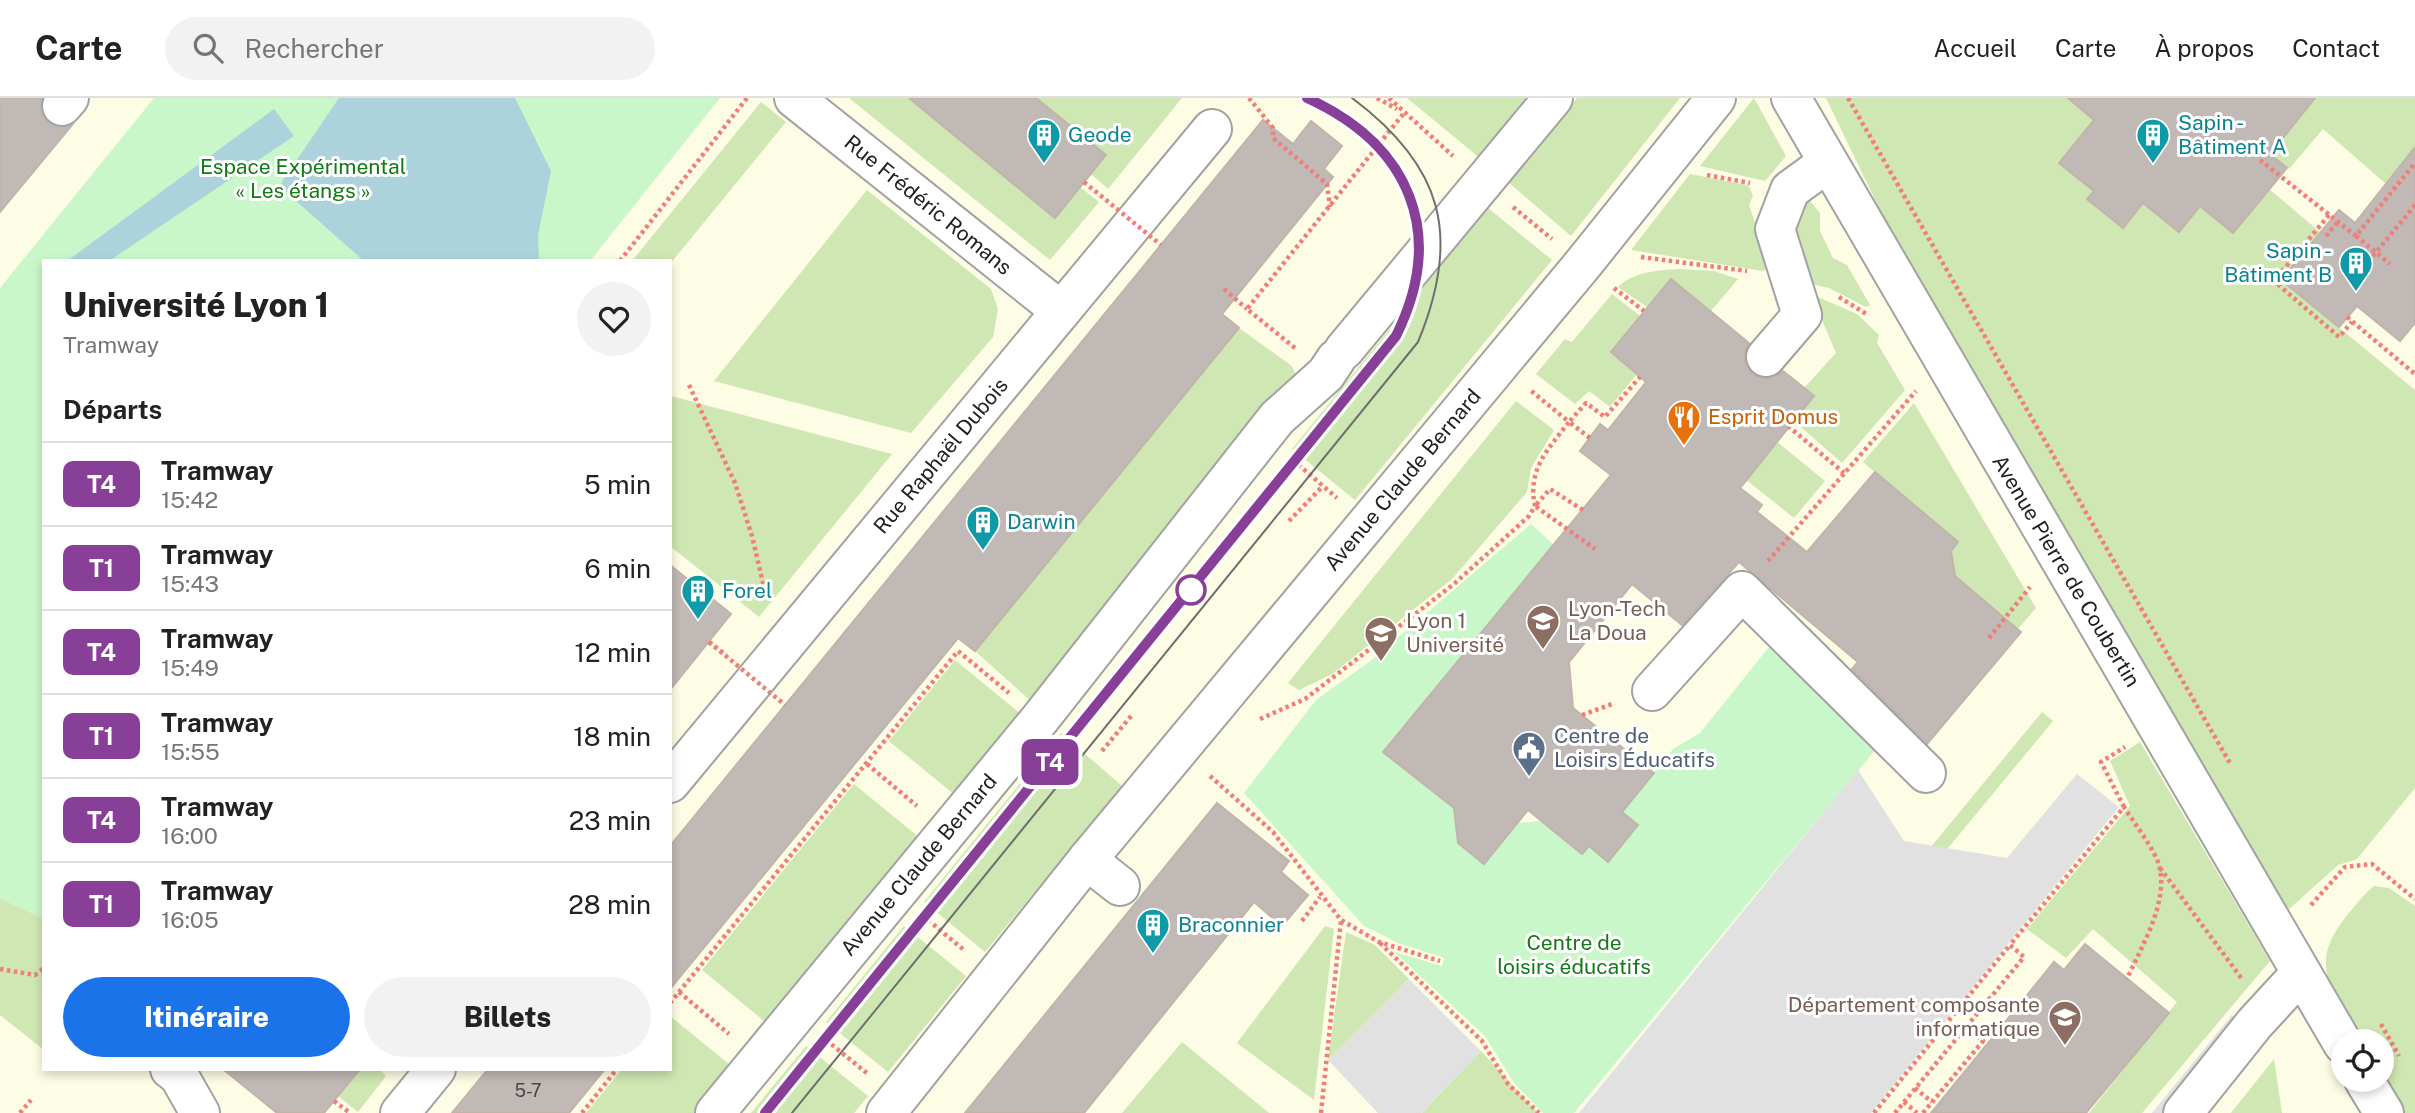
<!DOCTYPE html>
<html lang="fr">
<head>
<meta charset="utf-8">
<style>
  body { margin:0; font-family:"Public Sans",sans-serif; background:#f2f2f2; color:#222; height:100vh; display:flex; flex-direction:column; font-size:26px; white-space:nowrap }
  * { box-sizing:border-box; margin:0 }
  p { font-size:23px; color:#767676 }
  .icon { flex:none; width:38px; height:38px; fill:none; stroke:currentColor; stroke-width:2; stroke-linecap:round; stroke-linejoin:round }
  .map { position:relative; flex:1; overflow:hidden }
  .drawer { position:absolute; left:42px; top:161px; width:630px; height:812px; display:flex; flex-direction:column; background:#fff; border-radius:0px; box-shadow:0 4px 10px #0003 }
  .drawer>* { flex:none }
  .badge { padding:0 14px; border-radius:10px; font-size:24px; line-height:46px }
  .buttons { position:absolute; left:2331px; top:931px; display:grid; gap:14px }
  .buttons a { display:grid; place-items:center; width:63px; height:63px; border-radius:50%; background:#fff; box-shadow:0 4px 10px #0003; font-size:35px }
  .map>.badge { position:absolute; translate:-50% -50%; box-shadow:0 0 0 4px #fff }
  h2 { padding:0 21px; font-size:26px; line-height:63px }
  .round { display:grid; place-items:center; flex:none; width:74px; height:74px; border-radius:37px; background:#f2f2f2 }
  .head { display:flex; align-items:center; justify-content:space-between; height:119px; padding:0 21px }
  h1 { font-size:33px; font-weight:800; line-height:52px }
  .cta { display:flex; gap:14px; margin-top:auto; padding:14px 21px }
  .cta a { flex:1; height:80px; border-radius:42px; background:#1a73e8; color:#fff; font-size:28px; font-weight:800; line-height:80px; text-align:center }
  .cta a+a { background:#f2f2f2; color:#222 }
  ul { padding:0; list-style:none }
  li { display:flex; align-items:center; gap:21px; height:84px; padding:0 21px; border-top:2px solid #e0e0e0 }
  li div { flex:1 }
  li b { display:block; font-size:26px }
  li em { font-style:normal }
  li .badge { min-width:77px; font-weight:700; text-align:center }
  header { display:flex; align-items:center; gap:42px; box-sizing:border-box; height:98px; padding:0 35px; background:#fff; border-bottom:2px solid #e0e0e0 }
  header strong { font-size:33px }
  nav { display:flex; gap:38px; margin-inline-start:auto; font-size:24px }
  .search { width:490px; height:63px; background:#f2f2f2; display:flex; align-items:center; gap:18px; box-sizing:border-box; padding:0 24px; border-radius:38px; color:#767676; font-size:26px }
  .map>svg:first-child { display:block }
  .education { fill:#fdfce5; fill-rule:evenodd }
  .grass { fill:#cfe7b2 }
  .park { fill:#c9f7ca }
  .parking { fill:#e1e1e1 }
  .water { fill:#acd3db }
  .building { fill:#c1b9b5; stroke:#c1b4ab; stroke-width:2 }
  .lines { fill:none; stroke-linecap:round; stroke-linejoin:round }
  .minor-casing { stroke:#a2a2a2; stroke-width:42 }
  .path { stroke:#f17e79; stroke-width:4.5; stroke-dasharray:3.5 3.5; stroke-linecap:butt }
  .minor { stroke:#fff; stroke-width:38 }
  .tram { stroke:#6f6f6f; stroke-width:2 }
  .path-bridge { stroke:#f17e79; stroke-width:4.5; stroke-dasharray:3.5 3.5; stroke-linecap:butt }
  .line-casing { stroke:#fff; stroke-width:16 }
  .line { stroke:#873f98; stroke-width:10 }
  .stop-dot { fill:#fff; stroke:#873f98; stroke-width:3.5 }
  .labels { text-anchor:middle; stroke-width:6; stroke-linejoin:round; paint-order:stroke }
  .number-label { font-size:18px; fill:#494746 }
  .culture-label { font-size:21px; fill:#0d838f; stroke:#fff; text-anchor:start }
  .park-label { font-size:21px; fill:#137a16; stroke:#fff }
  .street-label { font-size:21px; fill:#212121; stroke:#fff }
  .food-label { font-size:21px; fill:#c56008; stroke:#fff; text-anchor:start }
  .education-label { font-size:21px; fill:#785e54; stroke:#fff; text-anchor:start }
  .service-label { font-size:21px; fill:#4e5e75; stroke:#fff; text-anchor:start }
</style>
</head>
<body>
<header>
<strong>Carte</strong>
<div class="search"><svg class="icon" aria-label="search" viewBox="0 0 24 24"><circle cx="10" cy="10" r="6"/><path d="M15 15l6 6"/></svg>Rechercher</div>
<nav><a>Accueil</a><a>Carte</a><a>À propos</a><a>Contact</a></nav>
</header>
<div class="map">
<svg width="2415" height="1015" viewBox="0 0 2415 1015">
  <rect width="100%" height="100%" fill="#f1ede8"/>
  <path class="education" d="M0,0H2415V1015H0ZM44,163H670V971H44ZM2343,943H2382V982H2343Z"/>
  <g class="grass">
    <path d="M849,0H909L1055,120L1080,89L1099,104L1050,162Z"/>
    <path d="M1036,0H1182L1108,91L1091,76L1106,57Z"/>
    <path d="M1407,0H1531L1481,61Z"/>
    <path d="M1577,0H1680L1571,138L1508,84Z"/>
    <path d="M1754,0L1786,58L1765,83L1700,68Z"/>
    <path d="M1826,0H2068L2094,22L2059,65L2094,93L2088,102L2123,130L2143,105L2178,133L2200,108L2233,135L2269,91L2320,134L2281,182L2415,292V690L2357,761L2338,767L2288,812L1883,118Z"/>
    <path d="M2316,0H2415V49L2386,86L2323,31L2289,71L2267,53L2274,51Z"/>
    <path d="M761,4L786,24L670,166V163H632Z"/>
    <path d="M1690,76L1748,87L1753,97L1749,107L1770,169L1763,173L1631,152Z"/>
    <path d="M867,92L991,191L998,211L993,239L911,335L714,283Z"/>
    <path d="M1809,102L1820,115V133L1833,160L1847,167L1870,207L1866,209L1829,190L1807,185L1788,129L1793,109Z"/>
    <path d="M1488,110L1552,162L1355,402L1292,351Z"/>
    <path d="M1679,171L1714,173L1738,181L1711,213L1671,181L1647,209L1618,189C1633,174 1658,172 1679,171Z"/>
    <path d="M1612,196L1640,218L1611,254L1637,276L1610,309L1589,293L1575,306L1536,276L1565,241L1572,244Z"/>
    <path d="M1811,196L1857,216L1879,237L1877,245L1905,292L1842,365L1793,322L1804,290L1836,255Z"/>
    <path d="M1239,230L1292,268L1297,280L1032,604L975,553Z"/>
    <path d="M671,298L892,356L759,519L670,448Z"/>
    <path d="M1516,303L1554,332L1531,370L1527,394L1452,481L1332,576L1299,592L1288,585Z"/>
    <path d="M1914,305L2036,510L2018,531L1940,466L1958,444L1863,364Z"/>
    <path d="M1764,333L1825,383L1794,420L1720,361Z"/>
    <path d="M955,562L1022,617L956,698L889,643Z"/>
    <path d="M2042,614L2053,623L1729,1015H1712Z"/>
    <path d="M1061,635L1122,688L985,854L924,804Z"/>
    <path d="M2140,644L2270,863L2142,1015H2089L2177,904L2093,831L2066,860L2027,831L2130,708L2110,663Z"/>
    <path d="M854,686L921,741L769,927L702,872Z"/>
    <path d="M2374,788L2389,790L2415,808V1015H2405L2382,975V943H2363C2336,897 2305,870 2345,820C2354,809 2363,797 2374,788Z"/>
    <path d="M0,800L44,821V952L0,917Z"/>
    <path d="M904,828L966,878L888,974L826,924Z"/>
    <path d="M1325,828L1334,831L1314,1002L1237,945Z"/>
    <path d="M1346,834L1375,847L1409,881L1328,962Z"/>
    <path d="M670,918L735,971L698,1015H586L622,971H670Z"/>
    <path d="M1182,944L1269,1015H1122Z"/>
    <path d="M806,948L868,998L854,1015H751Z"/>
    <path d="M1481,953L1538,1015H1422Z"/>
    <path d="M2274,961L2282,1015H2231Z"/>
    <path d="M351,971H379L386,978L358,1014L338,998L356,976Z"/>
  </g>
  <g class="park">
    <path d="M154,0H720L590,163H44V821L0,800V190Z"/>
    <path d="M1531,426L1554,447L1383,653L1454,710L1458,745L1483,766L1517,725L1541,723L1581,756L1589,748L1608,764L1638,727L1622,714L1673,651L1700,635L1769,549L1881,645L1574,1015H1543L1514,985L1485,938L1394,854L1442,868L1444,860L1398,845L1364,828L1244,695L1316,602L1369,564Z"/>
  </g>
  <g class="parking">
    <path d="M1858,672L1904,743L2007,760L2077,676L2119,709L1871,1015H1579Z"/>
    <path d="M1409,881L1481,953L1422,1015H1378L1328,962Z"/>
    <path d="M2232,917L2243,927L2171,1015H2152Z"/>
  </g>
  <g class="water">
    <path d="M339,0H515L551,73L538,137L539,163H364L279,88Z"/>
    <path d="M274,11L294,38L109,163H67Z"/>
  </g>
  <g class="building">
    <path d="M0,0H42L41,14L48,25L58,30L72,27L0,114Z"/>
    <path d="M909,0H1036L1106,57L1055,120Z"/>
    <path d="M2068,0H2315L2270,56L2287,70L2233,135L2200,108L2179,134L2143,105L2123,130L2087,101L2094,93L2059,65L2094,22Z"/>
    <path d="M1263,22L1293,46L1311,23L1342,48L1324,71L1333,79L1222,216L1239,230L975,553L958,540L670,891V748Z"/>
    <path d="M2415,49V225L2400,243L2357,208L2339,229L2281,182L2339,112L2355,125Z"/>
    <path d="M1671,181L1749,245L1745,254V266L1752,276L1763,281L1773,280L1783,273L1814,298L1740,390L1762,407L1757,414L1807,454L1875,374L1958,444L1951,453L1955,478L2021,534L1927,646L1852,571L1858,564L1739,464L1682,527L1632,486L1569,564L1573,610L1654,675L1622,714L1638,727L1608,764L1589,748L1582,756L1528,712L1484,766L1458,745L1454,710L1383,654L1611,377L1580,353L1600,326L1608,332L1646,284L1611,254Z"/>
    <path d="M670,467L731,516L670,592Z"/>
    <path d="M1217,705L1289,763L1281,774L1308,797L1282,828L1254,804L1084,1015H965Z"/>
    <path d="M2085,846L2169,915L2086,1015H1931L2054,864L2064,872Z"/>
    <path d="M223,971H360L324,1015H277Z"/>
    <path d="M488,971H605L569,1015H452Z"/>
  </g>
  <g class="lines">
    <defs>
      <g id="minor">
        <path d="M794,0L1061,213"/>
        <path d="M1791,0L2343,946"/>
        <path d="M62,8L69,0"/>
        <path d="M1344,252L1553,0"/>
        <path d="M1766,259L1802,217L1775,131L1790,92L1827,65"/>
        <path d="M1652,593L1742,493L1926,675"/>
        <path d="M670,685L1212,31"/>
        <path d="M1087,762L1120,788"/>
        <path d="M170,971L179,978L200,1015"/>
        <path d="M2364,982L2384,1015"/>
        <path d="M400,1015L436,971"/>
        <path d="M715,1015L1040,621L1277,320L1326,276L1336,261"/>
        <path d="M886,1015L1087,762L1583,166L1716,0"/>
        <path d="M2183,1015L2255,925L2301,875"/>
      </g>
    </defs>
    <use href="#minor" class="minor-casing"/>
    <g class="path">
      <path d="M1249,0L1273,30V40L1327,86L1330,109"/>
      <path d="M1377,0L1397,11"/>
      <path d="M1389,0L1453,58"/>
      <path d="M1848,0L2231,667"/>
      <path d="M2260,62L2356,138L2415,65"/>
      <path d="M1707,77L1750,85"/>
      <path d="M1513,109L1552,141"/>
      <path d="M2329,117L2274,183L2339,239L2352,224"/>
      <path d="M2326,138L2338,124"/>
      <path d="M2356,138L2390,166"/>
      <path d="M1641,159L1747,173"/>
      <path d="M620,163L747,0"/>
      <path d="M2364,169L2415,107"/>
      <path d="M1614,190L1644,213"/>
      <path d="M1224,191L1247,211"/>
      <path d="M1839,199L1868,217"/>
      <path d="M2347,219L2415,276"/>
      <path d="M1295,250L1247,211L1404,15"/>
      <path d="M689,287L735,385L752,438L767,502"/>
      <path d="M1788,328L1844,375"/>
      <path d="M1590,340L1569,324L1586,305L1605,319L1640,279"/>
      <path d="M1293,362L1337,400"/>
      <path d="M1583,412L1550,391L1535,408L1595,451"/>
      <path d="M1289,423L1323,388"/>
      <path d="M1768,463L1916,293"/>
      <path d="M1989,540L2030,489"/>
      <path d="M709,544L726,557"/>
      <path d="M1582,617L1615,605"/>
      <path d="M1260,621L1305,601L1454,486L1529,418L1535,408C1527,372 1548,351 1569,324L1529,291"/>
      <path d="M1102,653L1132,617"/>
      <path d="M867,666L917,708"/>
      <path d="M1210,678L1273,734L1341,822L1379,844L1440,863"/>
      <path d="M2124,709L2101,664L2125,649"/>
      <path d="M2160,770L2242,881"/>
      <path d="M2311,807L2345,769L2372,766L2415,801"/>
      <path d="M928,822L964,852"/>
      <path d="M1302,823L1320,799"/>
      <path d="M1380,845L1482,943L1508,986L1539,1015"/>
      <path d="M0,871L35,877L44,870"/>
      <path d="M679,894L729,936"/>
      <path d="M670,905L958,553L1009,595"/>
      <path d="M2381,926L2399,958"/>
      <path d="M826,942L868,976"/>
      <path d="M1915,990L1932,1004"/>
      <path d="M334,1003L350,1015"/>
      <path d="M1904,1004L1917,1015"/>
      <path d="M20,1015L31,1002"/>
      <path d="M582,1015L617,971"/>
      <path d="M1321,1015L1341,822"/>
      <path d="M1874,1015L2010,847"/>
      <path d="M1895,1015L2024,859L2010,847L2124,709C2134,725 2157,754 2160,771C2167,808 2141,849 2127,881"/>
      <path d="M1923,1015L1983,943L1966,929"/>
    </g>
    <use href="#minor" class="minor"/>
    <g class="tram">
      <path d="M765,1015L1396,238C1448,135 1409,47 1307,0"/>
      <path d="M792,1015L1418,244C1462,138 1443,68 1352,0"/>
    </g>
    <g class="path-bridge">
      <path d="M1084,84L1161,147"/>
      <path d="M709,544L785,607"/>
    </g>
  </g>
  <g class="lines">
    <defs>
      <path id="line" d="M765,1015L1396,238C1447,135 1410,47 1307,0"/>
    </defs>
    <use href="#line" class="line-casing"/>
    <use href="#line" class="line"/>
  </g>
  <defs>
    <symbol id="building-pin" viewBox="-11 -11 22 30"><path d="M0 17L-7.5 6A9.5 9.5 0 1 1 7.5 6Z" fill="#0f9aa8" stroke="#fff"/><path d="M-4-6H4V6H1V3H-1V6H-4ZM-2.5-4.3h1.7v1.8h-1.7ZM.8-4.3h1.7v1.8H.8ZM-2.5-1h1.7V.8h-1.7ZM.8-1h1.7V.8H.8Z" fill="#fff"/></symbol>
    <symbol id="restaurant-pin" viewBox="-11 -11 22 30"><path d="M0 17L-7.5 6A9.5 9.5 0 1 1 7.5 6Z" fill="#e8710a" stroke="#fff"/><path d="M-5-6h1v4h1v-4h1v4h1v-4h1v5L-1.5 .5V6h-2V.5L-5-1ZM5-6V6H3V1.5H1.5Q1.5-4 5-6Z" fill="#fff"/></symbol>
    <symbol id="university-pin" viewBox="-11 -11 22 30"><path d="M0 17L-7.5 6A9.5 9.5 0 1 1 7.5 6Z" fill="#8d6e63" stroke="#fff"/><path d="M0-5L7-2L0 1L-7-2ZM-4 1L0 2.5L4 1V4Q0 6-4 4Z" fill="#fff"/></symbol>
    <symbol id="civic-pin" viewBox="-11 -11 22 30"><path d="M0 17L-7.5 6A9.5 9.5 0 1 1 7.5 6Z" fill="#5c6f8a" stroke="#fff"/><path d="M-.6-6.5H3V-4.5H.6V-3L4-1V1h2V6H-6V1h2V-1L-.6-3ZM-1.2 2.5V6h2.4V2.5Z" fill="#fff"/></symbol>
  </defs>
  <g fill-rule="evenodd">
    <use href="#building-pin" x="1025" y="18" width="38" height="52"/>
    <use href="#building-pin" x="2134" y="18" width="38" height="52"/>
    <use href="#building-pin" x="2337" y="146" width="38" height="52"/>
    <use href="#restaurant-pin" x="1665" y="300" width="38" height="52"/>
    <use href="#building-pin" x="964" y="405" width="38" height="52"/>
    <use href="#building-pin" x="679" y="474" width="38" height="52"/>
    <use href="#university-pin" x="1524" y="504" width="38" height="52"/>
    <use href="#university-pin" x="1362" y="516" width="38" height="52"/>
    <use href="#civic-pin" x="1510" y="631" width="38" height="52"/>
    <use href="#building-pin" x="1134" y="808" width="38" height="52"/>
    <use href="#university-pin" x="2046" y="900" width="38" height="52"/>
  </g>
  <circle class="stop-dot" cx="1191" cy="492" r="14"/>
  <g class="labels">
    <g class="number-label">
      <text x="528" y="999">5-7</text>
    </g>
    <g class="culture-label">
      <text x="2178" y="32">Sapin -<tspan x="2178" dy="24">Bâtiment A</tspan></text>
      <text x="1068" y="44">Geode</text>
      <text x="2332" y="160" text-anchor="end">Sapin -<tspan x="2332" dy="24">Bâtiment B</tspan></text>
      <text x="1007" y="431">Darwin</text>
      <text x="722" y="500">Forel</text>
      <text x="1178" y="834">Braconnier</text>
    </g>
    <g class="park-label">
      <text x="303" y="76">Espace Expérimental<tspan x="303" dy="24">« Les étangs »</tspan></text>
      <text x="1574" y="852">Centre de<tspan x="1574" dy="24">loisirs éducatifs</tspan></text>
    </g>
    <g class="street-label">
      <text transform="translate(928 107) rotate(39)" y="7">Rue Frédéric Romans</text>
      <text transform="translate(941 358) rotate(-50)" y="7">Rue Raphaël Dubois</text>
      <text transform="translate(1403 382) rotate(-50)" y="7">Avenue Claude Bernard</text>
      <text transform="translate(2066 473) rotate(59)" y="7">Avenue Pierre de Coubertin</text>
      <text transform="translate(919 767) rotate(-50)" y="7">Avenue Claude Bernard</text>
    </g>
    <g class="food-label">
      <text x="1708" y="326">Esprit Domus</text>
    </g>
    <g class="education-label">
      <text x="1568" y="518">Lyon-Tech<tspan x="1568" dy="24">La Doua</tspan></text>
      <text x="1406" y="530">Lyon 1<tspan x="1406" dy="24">Université</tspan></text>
      <text x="2040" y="914" text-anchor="end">Département composante<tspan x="2040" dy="24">informatique</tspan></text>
    </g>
    <g class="service-label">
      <text x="1554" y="645">Centre de<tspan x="1554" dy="24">Loisirs Éducatifs</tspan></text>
    </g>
  </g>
</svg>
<div class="buttons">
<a><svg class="icon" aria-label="locate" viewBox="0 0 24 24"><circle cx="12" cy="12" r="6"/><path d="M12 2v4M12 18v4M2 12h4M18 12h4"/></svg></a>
</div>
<b class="badge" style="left:1050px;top:664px;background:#873f98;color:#fff">T4</b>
<section class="drawer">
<div class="head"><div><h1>Université Lyon 1</h1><p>Tramway</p></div><a class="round"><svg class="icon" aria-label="heart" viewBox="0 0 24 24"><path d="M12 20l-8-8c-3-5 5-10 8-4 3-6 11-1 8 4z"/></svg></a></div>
<h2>Départs</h2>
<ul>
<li><span class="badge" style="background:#873f98;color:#fff">T4</span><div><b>Tramway</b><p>15:42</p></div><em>5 min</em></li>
<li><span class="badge" style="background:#873f98;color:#fff">T1</span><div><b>Tramway</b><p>15:43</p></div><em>6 min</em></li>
<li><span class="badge" style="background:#873f98;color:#fff">T4</span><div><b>Tramway</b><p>15:49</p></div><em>12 min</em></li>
<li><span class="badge" style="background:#873f98;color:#fff">T1</span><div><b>Tramway</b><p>15:55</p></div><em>18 min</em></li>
<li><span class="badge" style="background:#873f98;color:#fff">T4</span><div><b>Tramway</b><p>16:00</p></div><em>23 min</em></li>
<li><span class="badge" style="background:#873f98;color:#fff">T1</span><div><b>Tramway</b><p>16:05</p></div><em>28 min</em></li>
</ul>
<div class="cta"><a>Itinéraire</a><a>Billets</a></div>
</section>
</div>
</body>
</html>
